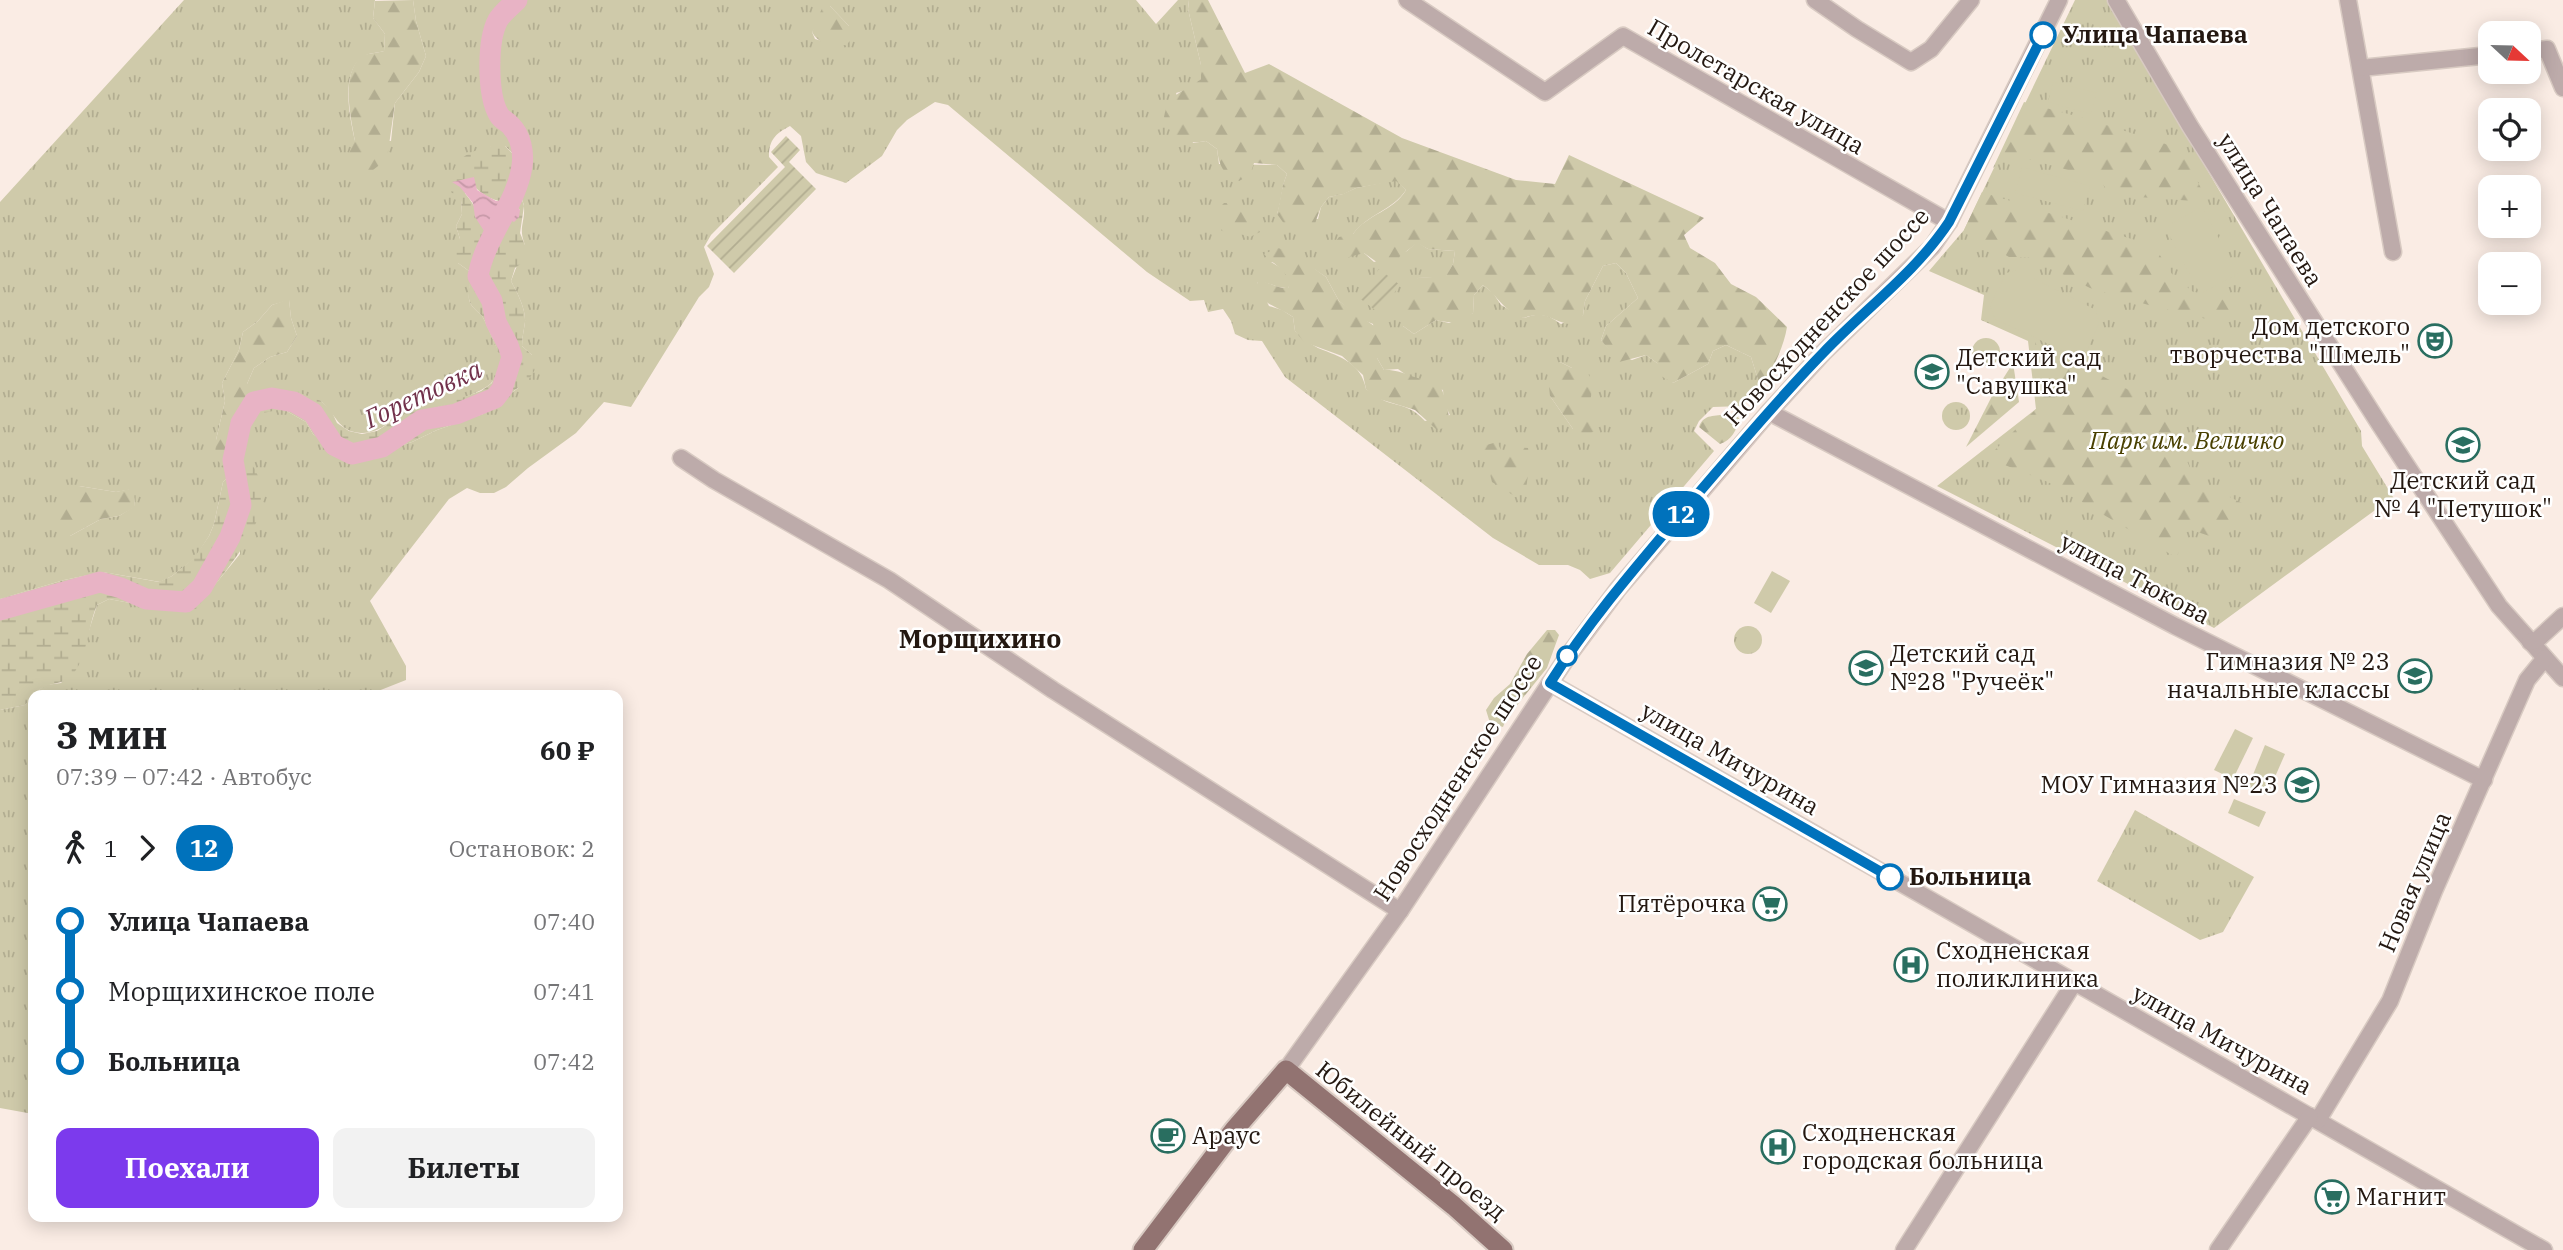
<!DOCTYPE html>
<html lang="ru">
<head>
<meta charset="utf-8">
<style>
  body { margin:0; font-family:"IBM Plex Serif",serif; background:#f2f2f2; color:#202124; height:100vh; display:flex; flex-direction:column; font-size:26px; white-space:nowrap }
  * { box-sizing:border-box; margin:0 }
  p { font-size:23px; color:#757577 }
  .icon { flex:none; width:38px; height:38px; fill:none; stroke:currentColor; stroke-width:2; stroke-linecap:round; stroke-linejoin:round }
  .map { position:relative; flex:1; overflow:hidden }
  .side { position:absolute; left:28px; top:690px; width:595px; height:532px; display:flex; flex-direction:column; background:#fff; border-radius:14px; box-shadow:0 4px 18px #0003 }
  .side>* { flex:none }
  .badge { padding:0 14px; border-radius:23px; font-size:24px; line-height:46px }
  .needle { width:46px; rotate:112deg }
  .controls { position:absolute; left:2478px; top:21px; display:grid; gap:14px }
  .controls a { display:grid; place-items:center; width:63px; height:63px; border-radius:14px; background:#fff; box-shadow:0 4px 18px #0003; font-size:35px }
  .map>.badge { position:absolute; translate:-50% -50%; box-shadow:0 0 0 4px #fff }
  .legs { display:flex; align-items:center; gap:10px; height:77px; padding:0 28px; font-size:23px }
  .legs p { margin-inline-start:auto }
  .overview { display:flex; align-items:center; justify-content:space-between; height:119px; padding:0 28px }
  h1 { font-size:38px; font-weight:700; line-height:52px }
  .button { display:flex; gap:14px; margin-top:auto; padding:14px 28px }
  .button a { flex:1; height:80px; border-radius:14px; background:#7c3aed; color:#fff; font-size:28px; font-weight:700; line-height:80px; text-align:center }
  .button a+a { background:#f2f2f2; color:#202124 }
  ul { padding:0 28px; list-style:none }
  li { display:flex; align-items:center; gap:24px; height:70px; font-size:26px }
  li i { display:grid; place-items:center; width:10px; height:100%; margin:0 9px; background:currentColor }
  li i::after { content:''; width:18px; height:18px; margin:-9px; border:5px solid; border-radius:50%; background:#fff }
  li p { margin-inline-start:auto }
  li:first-child i { background:linear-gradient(#0000 50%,currentColor 0) }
  li:last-child i { background:linear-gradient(currentColor 50%,#0000 0) }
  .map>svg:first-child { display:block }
  .grass { fill:url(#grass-tufts); fill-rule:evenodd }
  .forest { fill:url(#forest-firs) }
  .wetland { fill:url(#wetland-marsh); fill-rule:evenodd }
  .garden { fill:url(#garden-furrows) }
  .pitch { fill:#cfcaaa }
  .water { fill:url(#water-waves) }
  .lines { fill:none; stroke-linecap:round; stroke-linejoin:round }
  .river { stroke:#e8b3c5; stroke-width:21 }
  .minor-casing { stroke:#d8cac2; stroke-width:19 }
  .major-casing { stroke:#d8cac2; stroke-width:23 }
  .minor { stroke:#bdabaa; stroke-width:16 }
  .major { stroke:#927371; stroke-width:19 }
  .line-1-casing { stroke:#fff; stroke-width:16 }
  .line-1 { stroke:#0072bc; stroke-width:10 }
  .stop-1-dot { fill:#fff; stroke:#0072bc; stroke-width:3.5 }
  .labels { text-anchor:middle; stroke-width:5; stroke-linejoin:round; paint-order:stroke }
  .stop-label { font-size:24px; font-weight:bold; fill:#241811; stroke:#fff; text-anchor:start }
  .street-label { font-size:24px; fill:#241811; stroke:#fff }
  .poi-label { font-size:24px; fill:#241811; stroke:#fff; text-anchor:start }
  .park-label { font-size:24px; font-style:italic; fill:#494001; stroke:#fff }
  .water-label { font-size:26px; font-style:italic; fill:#72314b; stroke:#fff }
  .neighbourhood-label { font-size:26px; font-weight:bold; fill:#241811; stroke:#fff }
</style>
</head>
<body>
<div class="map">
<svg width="2563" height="1250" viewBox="0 0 2563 1250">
  <defs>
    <pattern id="grass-tufts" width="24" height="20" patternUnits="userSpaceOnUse" patternTransform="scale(1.75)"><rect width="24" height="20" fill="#cfcaaa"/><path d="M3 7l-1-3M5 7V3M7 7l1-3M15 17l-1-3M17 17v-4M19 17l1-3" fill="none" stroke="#b2ad91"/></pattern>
    <pattern id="forest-firs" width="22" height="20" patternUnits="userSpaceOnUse" patternTransform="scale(1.75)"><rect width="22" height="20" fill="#cfcaaa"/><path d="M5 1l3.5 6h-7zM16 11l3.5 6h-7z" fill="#b2ad91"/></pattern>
    <pattern id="wetland-marsh" width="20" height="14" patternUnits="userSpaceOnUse" patternTransform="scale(1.75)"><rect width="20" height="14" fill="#cfcaaa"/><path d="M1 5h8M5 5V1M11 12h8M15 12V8" fill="none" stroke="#b2ad91"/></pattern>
    <pattern id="garden-furrows" width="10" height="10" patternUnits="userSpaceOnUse" patternTransform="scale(1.75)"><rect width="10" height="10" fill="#cfcaaa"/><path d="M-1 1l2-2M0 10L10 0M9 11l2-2" fill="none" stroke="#b2ad91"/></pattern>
    <pattern id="water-waves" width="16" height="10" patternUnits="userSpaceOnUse" patternTransform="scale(1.75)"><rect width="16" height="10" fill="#e8b3c5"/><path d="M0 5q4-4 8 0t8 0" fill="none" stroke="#c799a8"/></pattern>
  </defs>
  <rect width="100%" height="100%" fill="#faece4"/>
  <g class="grass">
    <path d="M184,0H375L373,18L385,34L384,51C377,53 368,53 362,57C340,74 350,118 355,141H391L395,103L419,72L426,56L416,21L413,0H1136L1156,24L1178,0H1189L1188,9L1201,65V79L1190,89L1176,93L1193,143L1206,141L1217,149L1219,164L1277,165L1287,174C1281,187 1282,200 1277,214L1318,219L1321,207L1329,197L1343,194L1356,188L1396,180L1406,190C1393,210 1368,214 1353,234L1364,253L1374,262L1407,251L1417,242L1428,249L1455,251L1453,264L1446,277L1418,278L1403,326L1414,334L1436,320L1449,323L1473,313L1474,295L1483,285L1493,293L1501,305L1524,318C1539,312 1548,314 1561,324L1583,315L1585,301L1603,266L1616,263L1626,273L1638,298L1606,326L1601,340L1611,351L1632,360L1646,355L1657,363L1673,383L1708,364L1713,351L1726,345L1751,357L1760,386L1743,406L1713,407L1699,421L1694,431L1714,451L1610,573L1590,579L1580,570L1568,565H1539L1493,538L1285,377L1262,341L1248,340L1235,334L1231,321L1223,309L1208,312L1204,300L1190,301L1147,272L948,105L935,102L907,120L897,130L882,156L846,183L816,173L806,162L801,136L790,126C775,134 769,140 769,157L778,167L711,235L704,247L714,274L709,287L699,297L631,407L604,402L576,433L528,468L506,487L494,493H480L467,488L449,499L370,601L406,666V680L368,695H33V1114L0,1108V710L25,705L34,693L46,685L61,683L79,662L97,605L109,599L167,610L204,598L240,554L239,460L233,472L223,482L214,524L209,536L195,558L172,576L160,582L103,572L64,580L0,599V202ZM830,6L849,26L822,41L815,39L812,32ZM491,146H505C523,162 526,167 521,190C519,196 524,201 524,207C525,223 518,228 525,245L511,281C517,292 526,309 525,322C524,330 522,337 522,346L532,355L518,388L486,413L437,430L412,442L360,459H346L313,434L306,422L283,409L269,410L321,401C336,414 338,432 361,433C377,434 388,422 401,416C409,412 418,412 427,410C440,407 485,392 492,382C497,376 499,365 501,357C497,349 485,320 482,316C477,311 470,306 469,299C468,290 472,284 469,271L458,263L460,239L456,226L462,214L461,200ZM1271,262L1314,269L1326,277L1339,301L1361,319L1373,324L1377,358L1384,370L1398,369L1409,377L1443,390L1444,403L1450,415L1425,421C1414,409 1406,407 1391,403C1382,401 1374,394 1366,389C1361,363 1341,357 1318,348C1310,344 1302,337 1295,331L1293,317L1282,310L1269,306L1257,282C1269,281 1276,289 1288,288L1291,283L1286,271ZM289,300L291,318L297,336L287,352L270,357L254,368L247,384V403L238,419L234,454L216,440L225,401L222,383L239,350L243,332L258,321L272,305ZM1560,362L1572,368L1588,407L1573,429L1550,396ZM79,486L116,492L133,489L135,506L119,516L101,519L70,536Z"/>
    <path d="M2075,0H2107L2361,431L2362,446L2393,497L2214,628L1937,486L2036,409L2028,341L1981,320L1984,295L1929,271L1964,230Z"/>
    <circle cx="1986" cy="352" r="14"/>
    <circle cx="1956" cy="416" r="14"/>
    <circle cx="1748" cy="640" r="14"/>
    <path d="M2135,810L2254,877L2223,932L2200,940L2097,881Z"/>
  </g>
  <g class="forest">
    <path d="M413,0L416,21L426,56L419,72L395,103L387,159L373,170L354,174L346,158L355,141C351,118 340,73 362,56C368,53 377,53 384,51L385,34L373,18L375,1Z"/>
    <path d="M1189,0H1208L1245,73L1269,64L1402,138L1516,180L1555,184L1569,155L1704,218L1684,235L1690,248L1715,263L1731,284L1756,297L1787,327C1784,346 1773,371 1760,386L1751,357L1726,345L1713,351L1708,364L1673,383L1661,376L1657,363L1646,355L1619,362L1601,340L1606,326L1638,298L1626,273L1616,263L1603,266L1585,301L1583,315L1575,325C1552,323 1547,309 1524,318C1504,312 1499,297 1483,285L1474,295L1473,313C1460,323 1452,324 1436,320L1414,334L1403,326L1402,299L1406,285L1418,278L1446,276L1453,264L1455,251L1428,249L1417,243L1385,268L1364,253L1338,260L1330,249L1339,237L1353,234C1367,214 1394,211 1406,190L1396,181L1356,188L1344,194L1329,197L1321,207L1312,231L1285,225L1277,214C1281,200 1281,187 1287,174L1277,165L1254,163L1250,175L1239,181C1223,174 1219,166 1217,149L1206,141C1181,146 1176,137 1164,117C1169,91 1183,94 1201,79V65L1188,9Z"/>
    <path d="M823,6H830L849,26L851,40L846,45C833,46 819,45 812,32Z"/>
    <path d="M2024,102L2091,120L2181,149L2208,202L2111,195L2098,178L2009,154L1993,168Z"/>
    <path d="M1982,192L2154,246L2172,274L2199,297L2221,298L2234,310L2219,322L2152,306L2090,288L2028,257H2009L1964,230Z"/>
    <path d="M1224,203H1238L1260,232L1250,237L1241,234L1230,235L1215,227L1214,213Z"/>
    <path d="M1278,248L1291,252L1326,277L1339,301L1384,333L1377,358L1384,370C1406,369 1412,382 1437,379C1444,391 1450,414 1450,428L1436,429L1415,410L1376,398L1366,389L1363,375L1342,356L1304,342L1295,331L1293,317C1281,309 1269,306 1259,296L1257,281C1269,281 1277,289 1288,288L1290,283C1285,269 1274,265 1264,254Z"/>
    <path d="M289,299L291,318L297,336L287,352L270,357L254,368L247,384V403L238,419L234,454L228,471L215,458L216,440L225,401L222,383L239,350L243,332L258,321L272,305Z"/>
    <path d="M2035,341L2148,400L2173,427L2195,480L2244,504L2225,541L2185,528L2177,558L2048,482L1987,458L2036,409Z"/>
    <path d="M1560,362L1572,368L1586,367C1592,382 1594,392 1588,407L1599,417L1597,430L1585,436L1573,429L1550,396L1547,368Z"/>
    <path d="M2013,363L2019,402L1966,447L1992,396Z"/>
    <path d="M1727,414L1735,415L1740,419C1736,430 1732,440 1720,444L1699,427C1704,413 1715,417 1727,414Z"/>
    <path d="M1497,442L1503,454L1514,447L1528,448L1530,461L1526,489L1516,497L1492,482L1483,446Z"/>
    <path d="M79,486L116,492L134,488L135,507L119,516L101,519L70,536L63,535L59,514L63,497Z"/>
    <path d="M1547,630H1555L1559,635L1547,668L1506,719L1503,727L1490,723L1486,710L1494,698L1510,684L1527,654Z"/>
  </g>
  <g class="wetland">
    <path d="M491,146H505L515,156L522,167L524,181L520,193L524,206L520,233L525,245L526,260L515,268L511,281C517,292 526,309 525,322C524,330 522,337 522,346L532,355L536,368L529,379L486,413L437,430L412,442L360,459H346L313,434L306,422L283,409L258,414L257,400L266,390L295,391L321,401L331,410L337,423L349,431L362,434L377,431L400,416L414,411L428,410L481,391L492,383L500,357C497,349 485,320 482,316C477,311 470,306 469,299C467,290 472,283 469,271L458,263L452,251L460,239L456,226L462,214L461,200L451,192C450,161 463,153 491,146ZM467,178C475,188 485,198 499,201C507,203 513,204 520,210L502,224L488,254L482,257C483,250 487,241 486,235C485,220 466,190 454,183Z"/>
    <path d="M239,460L252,463C256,473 263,483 263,494C264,530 217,581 196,609L167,610L109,599L97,605C88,626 88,654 74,673C66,684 55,682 44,687C35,691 31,698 25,705L0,710V599L64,580L103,572L159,582L172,576L194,558L209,536L214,524L223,482L233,472Z"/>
  </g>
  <g class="garden">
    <path d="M786,136L800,150L789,162L816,189L734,273L707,246L785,167L771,152Z"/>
    <path d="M1379,269L1400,285L1379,313L1358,297Z"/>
  </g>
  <g class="pitch">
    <path d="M2053,82L2097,93L2091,114L2048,102Z"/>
    <path d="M2022,167L2090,186L2083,211L2015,193Z"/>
    <path d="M2202,207L2238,274L2200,294L2165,227Z"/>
    <path d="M2017,270L2096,310L2099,323L2086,353L2072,355L1995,319L1990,306L2006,273Z"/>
    <path d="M1772,571L1790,581L1771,613L1754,603Z"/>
    <path d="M2235,729L2253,738L2233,779L2214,770Z"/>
    <path d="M2265,745L2285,754L2267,795L2248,787Z"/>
    <path d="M2234,799L2266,812L2259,827L2228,813Z"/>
  </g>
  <path class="water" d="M474,177L477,190L496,201L510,200L520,210L519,217L514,222L508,219L502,224L483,259L482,257L486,234L475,217L473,203L460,187L452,182Z"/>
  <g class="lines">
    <path class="river" d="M0,610L100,582L121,588L146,599L186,602L202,587L230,537L241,505L233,460L241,423L254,402L272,398L294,402L313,413L334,445L352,454L382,447L422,420L456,414L495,398L502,389L512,357L508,345L496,322L492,301L478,276C485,237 517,203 522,166C524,153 521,136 511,126C508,122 502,120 499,115C487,95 487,40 498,20C502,13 511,6 517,0"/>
    <defs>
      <g id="minor">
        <path d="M1407,0L1545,92L1623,36L1949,222"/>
        <path d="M1815,0L1857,29L1911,62L1931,49L1971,0"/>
        <path d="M2116,0L2190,126L2380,425L2499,606L2563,678"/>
        <path d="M2348,0L2393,252"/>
        <path d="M2529,51L2547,49L2563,88"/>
        <path d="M2361,68L2490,55"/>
        <path d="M1769,412L2175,626L2484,780"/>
        <path d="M681,458L714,480L889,580L1053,690L1400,911"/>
        <path d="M2530,642L2537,640L2563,616"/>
        <path d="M1550,683L2544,1250"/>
        <path d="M1286,1070L1400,911L1568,656L1618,589L1769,412L1823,353L1932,247L1949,222L2059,0"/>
        <path d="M2318,1120L2390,1001L2434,891L2527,680L2545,658"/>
        <path d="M1904,1250L2074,983"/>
        <path d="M2218,1250L2310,1116"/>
      </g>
      <path id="major" d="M1143,1250L1234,1130L1286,1070L1454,1206L1503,1250"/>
    </defs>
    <use href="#minor" class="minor-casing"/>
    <use href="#major" class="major-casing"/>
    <use href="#minor" class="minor"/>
    <use href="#major" class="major"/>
  </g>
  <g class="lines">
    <defs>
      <path id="line-1" d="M1890,877L1550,683C1591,618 1641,561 1690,503C1734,452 1777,400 1824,352C1865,309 1916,272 1949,222L2043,35"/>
    </defs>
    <use href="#line-1" class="line-1-casing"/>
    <use href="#line-1" class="line-1"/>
  </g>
  <defs>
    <symbol id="theatre-ring" viewBox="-11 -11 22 22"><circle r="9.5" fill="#fff" stroke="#296e60" stroke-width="1.5"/><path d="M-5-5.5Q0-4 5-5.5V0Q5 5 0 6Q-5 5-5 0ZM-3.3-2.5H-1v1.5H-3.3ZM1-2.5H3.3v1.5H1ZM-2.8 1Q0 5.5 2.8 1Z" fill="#296e60"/></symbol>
    <symbol id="school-ring" viewBox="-11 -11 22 22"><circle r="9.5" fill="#fff" stroke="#296e60" stroke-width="1.5"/><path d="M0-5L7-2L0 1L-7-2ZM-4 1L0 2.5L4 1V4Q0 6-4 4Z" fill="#296e60"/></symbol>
    <symbol id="supermarket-ring" viewBox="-11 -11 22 22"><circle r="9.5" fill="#fff" stroke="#296e60" stroke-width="1.5"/><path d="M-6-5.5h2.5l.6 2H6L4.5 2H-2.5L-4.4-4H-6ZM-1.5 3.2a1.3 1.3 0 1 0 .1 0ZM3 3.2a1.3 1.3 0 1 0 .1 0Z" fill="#296e60"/></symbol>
    <symbol id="hospital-ring" viewBox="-11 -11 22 22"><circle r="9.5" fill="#fff" stroke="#296e60" stroke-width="1.5"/><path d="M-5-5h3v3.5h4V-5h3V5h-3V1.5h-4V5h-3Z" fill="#296e60"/></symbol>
    <symbol id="cafe-ring" viewBox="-11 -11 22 22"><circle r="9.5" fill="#fff" stroke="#296e60" stroke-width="1.5"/><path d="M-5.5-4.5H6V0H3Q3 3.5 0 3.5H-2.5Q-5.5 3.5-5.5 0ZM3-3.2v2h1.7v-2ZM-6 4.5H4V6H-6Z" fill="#296e60"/></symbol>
  </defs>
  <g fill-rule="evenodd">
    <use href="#theatre-ring" x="2416" y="322" width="38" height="38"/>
    <use href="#school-ring" x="1913" y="353" width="38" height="38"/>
    <use href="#school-ring" x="2444" y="426" width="38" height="38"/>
    <use href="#school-ring" x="1847" y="649" width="38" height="38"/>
    <use href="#school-ring" x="2396" y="657" width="38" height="38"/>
    <use href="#school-ring" x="2283" y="766" width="38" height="38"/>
    <use href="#supermarket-ring" x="1751" y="885" width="38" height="38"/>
    <use href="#hospital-ring" x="1892" y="946" width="38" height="38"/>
    <use href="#cafe-ring" x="1149" y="1117" width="38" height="38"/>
    <use href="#hospital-ring" x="1759" y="1128" width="38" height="38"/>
    <use href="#supermarket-ring" x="2313" y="1178" width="38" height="38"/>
  </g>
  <g class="stop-1-dot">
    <circle cx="2043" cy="35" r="12"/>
    <circle cx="1567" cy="656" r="9"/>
    <circle cx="1890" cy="877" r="12"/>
  </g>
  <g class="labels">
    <g class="stop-label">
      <text x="2062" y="43">Улица Чапаева</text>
      <text x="1909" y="885">Больница</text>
    </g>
    <g class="street-label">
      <text transform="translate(1756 87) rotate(30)" y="8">Пролетарская улица</text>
      <text transform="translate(2270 210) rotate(58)" y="8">улица Чапаева</text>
      <text transform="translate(1827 317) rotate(-47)" y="8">Новосходненское шоссе</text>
      <text transform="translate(2135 579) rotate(28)" y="8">улица Тюкова</text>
      <text transform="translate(1730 759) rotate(30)" y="8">улица Мичурина</text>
      <text transform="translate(1458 778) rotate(-57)" y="8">Новосходненское шоссе</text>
      <text transform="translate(2415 882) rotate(-67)" y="8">Новая улица</text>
      <text transform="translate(2222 1040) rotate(29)" y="8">улица Мичурина</text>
      <text transform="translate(1411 1141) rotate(39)" y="8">Юбилейный проезд</text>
    </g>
    <g class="poi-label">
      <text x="2410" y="335" text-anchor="end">Дом детского<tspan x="2410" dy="28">творчества "Шмель"</tspan></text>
      <text x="1956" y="366">Детский сад<tspan x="1956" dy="28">"Савушка"</tspan></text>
      <text x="2463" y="489" text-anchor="middle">Детский сад<tspan x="2463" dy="28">№ 4 "Петушок"</tspan></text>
      <text x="1890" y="662">Детский сад<tspan x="1890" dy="28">№28 "Ручеёк"</tspan></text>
      <text x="2390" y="670" text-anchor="end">Гимназия № 23<tspan x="2390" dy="28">начальные классы</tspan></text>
      <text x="2278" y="793" text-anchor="end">МОУ Гимназия №23</text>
      <text x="1746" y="912" text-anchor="end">Пятёрочка</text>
      <text x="1936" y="959">Сходненская<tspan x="1936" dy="28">поликлиника</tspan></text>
      <text x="1802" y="1141">Сходненская<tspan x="1802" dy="28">городская больница</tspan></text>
      <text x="1192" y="1144">Араус</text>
      <text x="2356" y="1205">Магнит</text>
    </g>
    <g class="park-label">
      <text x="2187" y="449">Парк им. Величко</text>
    </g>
    <g class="water-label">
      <text transform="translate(423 394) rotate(-25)" y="9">Горетовка</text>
    </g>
    <g class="neighbourhood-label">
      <text x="980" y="648">Морщихино</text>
    </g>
  </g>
</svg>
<div class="controls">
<a><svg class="needle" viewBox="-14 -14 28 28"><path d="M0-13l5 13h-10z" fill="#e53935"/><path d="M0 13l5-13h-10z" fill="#757577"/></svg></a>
<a><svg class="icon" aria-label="locate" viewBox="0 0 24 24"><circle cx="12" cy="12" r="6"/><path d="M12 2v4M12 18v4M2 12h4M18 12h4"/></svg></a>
<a>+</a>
<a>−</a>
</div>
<b class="badge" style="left:1681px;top:514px;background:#0072bc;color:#fff">12</b>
<section class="side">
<div class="overview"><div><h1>3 мин</h1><p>07:39 – 07:42 · Автобус</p></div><b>60 ₽</b></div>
<div class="legs"><svg class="icon" aria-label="walk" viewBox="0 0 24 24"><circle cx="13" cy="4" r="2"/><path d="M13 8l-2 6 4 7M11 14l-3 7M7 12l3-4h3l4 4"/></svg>1<svg class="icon" aria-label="forward" viewBox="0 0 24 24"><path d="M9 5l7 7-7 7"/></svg><b class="badge" style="background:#0072bc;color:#fff">12</b><p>Остановок: 2</p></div>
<ul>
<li><i style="color:#0072bc"></i><b>Улица Чапаева</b><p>07:40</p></li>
<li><i style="color:#0072bc"></i><span>Морщихинское поле</span><p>07:41</p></li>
<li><i style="color:#0072bc"></i><b>Больница</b><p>07:42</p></li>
</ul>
<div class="button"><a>Поехали</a><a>Билеты</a></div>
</section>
</div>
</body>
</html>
